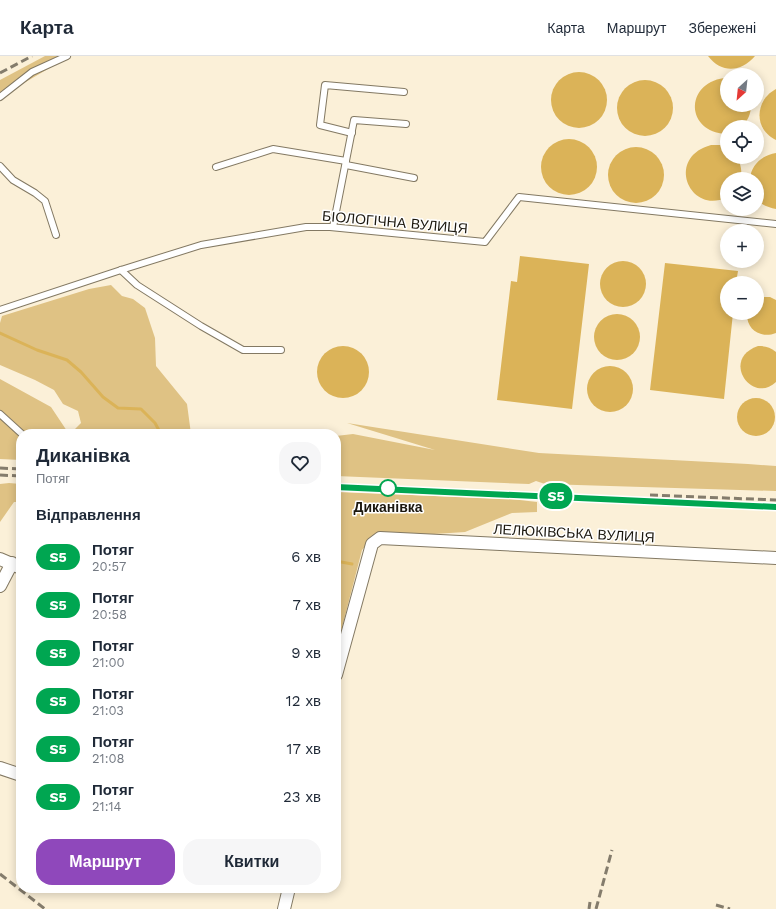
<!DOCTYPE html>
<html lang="uk">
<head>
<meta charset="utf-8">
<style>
  body { margin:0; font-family:"Work Sans",sans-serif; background:#f6f6f7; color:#1f2937; height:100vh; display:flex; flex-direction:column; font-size:15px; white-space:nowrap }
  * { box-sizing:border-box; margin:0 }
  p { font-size:13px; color:#747a83 }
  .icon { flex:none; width:22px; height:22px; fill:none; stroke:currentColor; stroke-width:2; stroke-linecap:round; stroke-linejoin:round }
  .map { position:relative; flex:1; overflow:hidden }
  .sheet { position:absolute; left:16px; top:373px; width:325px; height:464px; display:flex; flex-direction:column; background:#fff; border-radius:16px; box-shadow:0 2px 10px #0003 }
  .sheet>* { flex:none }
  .badge { padding:0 8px; border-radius:13px; font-size:14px; line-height:26px }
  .needle { width:26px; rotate:207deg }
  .buttons { position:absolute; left:720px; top:12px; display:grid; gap:8px }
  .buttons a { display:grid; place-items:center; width:44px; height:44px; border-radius:50%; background:#fff; box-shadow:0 2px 10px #0003; font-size:20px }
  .map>.badge { position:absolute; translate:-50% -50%; box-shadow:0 0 0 2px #fff }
  h2 { padding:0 20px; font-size:15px; line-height:36px }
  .round { display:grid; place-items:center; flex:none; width:42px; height:42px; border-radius:16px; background:#f6f6f7 }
  .headline { display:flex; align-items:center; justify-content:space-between; height:68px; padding:0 20px }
  h1 { font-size:19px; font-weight:800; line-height:30px }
  .cta { display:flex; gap:8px; margin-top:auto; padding:8px 20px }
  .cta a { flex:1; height:46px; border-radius:16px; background:#8f48bb; color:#fff; font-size:16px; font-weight:800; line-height:46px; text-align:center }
  .cta a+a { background:#f6f6f7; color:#1f2937 }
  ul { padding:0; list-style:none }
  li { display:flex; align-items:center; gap:12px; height:48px; padding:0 20px }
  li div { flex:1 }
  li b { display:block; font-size:15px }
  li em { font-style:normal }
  li .badge { min-width:44px; font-weight:700; text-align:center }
  header { display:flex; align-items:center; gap:24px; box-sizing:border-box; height:56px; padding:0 20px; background:#fff; border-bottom:1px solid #e0e1e3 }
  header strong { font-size:19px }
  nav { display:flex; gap:22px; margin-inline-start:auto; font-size:14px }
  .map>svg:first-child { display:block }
  .green { fill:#dfc284 }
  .water { fill:#dbb358 }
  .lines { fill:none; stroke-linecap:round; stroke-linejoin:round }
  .stream { stroke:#dbb358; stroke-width:3 }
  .lane-casing { stroke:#837963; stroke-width:8 }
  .street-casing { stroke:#837963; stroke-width:14 }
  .lane { stroke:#fff; stroke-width:6 }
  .street { stroke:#fff; stroke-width:12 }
  .rail { stroke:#847c6c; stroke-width:3; stroke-dasharray:8 4; stroke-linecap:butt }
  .line-casing { stroke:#fff; stroke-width:9 }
  .line { stroke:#00a651; stroke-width:6 }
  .stop-dot { fill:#fff; stroke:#00a651; stroke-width:2 }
  .labels { text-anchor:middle; stroke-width:3; stroke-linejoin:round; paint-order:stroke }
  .street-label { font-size:14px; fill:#1c180f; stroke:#fff }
  .stop-label { font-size:14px; font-weight:bold; fill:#1c180f; stroke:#fff }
</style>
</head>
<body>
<header>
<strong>Карта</strong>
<nav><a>Карта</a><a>Маршрут</a><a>Збережені</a></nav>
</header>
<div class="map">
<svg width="776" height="853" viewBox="0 0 776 853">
  <rect width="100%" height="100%" fill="#fbf0d8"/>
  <g class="green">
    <path d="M45,0H70L0,41V24Z"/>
    <path d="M111,229L122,240L133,243L145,252L155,282L156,310L187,348L191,378H75L73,375L81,367L78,355L63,348L54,334L35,324L0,309V267L2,260L89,233Z"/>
    <path d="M0,323L51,351L69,378H21V404L0,403Z"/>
    <path d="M347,367L539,397L748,408L776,410V435L545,428L536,425L529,428L336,420V380L353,378L435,394Z"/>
    <path d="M9,427L21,428V446H14L0,466V428Z"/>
    <path d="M336,436L511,443L537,446V456L512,457L465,476L372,482L362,494L336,595Z"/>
  </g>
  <g class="water">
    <path d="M708,0H755C741,16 722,18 708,0Z"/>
    <circle cx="579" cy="44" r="28"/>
    <path d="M724,22L727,23V49H751C751,58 748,64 742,71H727L726,78C686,76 684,28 724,22Z"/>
    <circle cx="645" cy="52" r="28"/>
    <path d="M776,33V84C753,73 755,44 776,33Z"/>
    <circle cx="569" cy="111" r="28"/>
    <path d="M711,89H720L727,92V101H737C741,108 742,115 741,123H727V141C691,160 664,102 711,89Z"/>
    <circle cx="636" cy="119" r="28"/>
    <path d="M776,97V153C769,151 762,150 757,143V123H750C751,108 763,99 776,97Z"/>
    <path d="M520,200L589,208L572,353L497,344L511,225L517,226Z"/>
    <circle cx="623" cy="228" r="23"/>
    <path d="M665,207L738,215L736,227H727V257H733L724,343L650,334Z"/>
    <path d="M763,241H770L776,244V277C761,283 746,274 747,257H757V243Z"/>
    <circle cx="617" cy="281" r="23"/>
    <path d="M758,290C765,290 770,291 776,296V326C752,349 720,303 758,290Z"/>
    <circle cx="343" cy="316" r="26"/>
    <circle cx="610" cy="333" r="23"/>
    <circle cx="756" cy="361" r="19"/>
  </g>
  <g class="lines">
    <g class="stream">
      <path d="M0,277L37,294L67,304L81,316L103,341L118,352L141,353L155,367L161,378"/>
      <path d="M336,505L352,508"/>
    </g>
    <defs>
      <g id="lane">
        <path d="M0,41L32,16L67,0"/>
        <path d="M352,77L320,69L325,29L404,36"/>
        <path d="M346,109L414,122"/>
        <path d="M0,110L13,124L35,137L45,145L56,179"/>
        <path d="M216,111L273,93L346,105"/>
        <path d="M333,171L354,64L406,68"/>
        <path d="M121,214L137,229L201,270L243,294H281"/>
        <path d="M0,254L121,214L201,189L306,171H330L485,186L519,141L776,168"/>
        <path d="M0,358L22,378"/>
      </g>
      <g id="street">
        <path d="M0,503L21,512"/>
        <path d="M0,530L12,507"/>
        <path d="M336,619L372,488L380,482L776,502"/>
        <path d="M0,712L21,719"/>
        <path d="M284,853L289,832"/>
      </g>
    </defs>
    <use href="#lane" class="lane-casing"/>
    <use href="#street" class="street-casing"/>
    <use href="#lane" class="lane"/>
    <use href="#street" class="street"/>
    <g class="rail">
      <path d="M0,17L32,0"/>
      <path d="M0,412L21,413"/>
      <path d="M0,419L21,420"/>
      <path d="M336,431L776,451"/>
      <path d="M650,439L776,444"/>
      <path d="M0,818L45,853"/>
      <path d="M716,849L730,853"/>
      <path d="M589,853L590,846"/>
      <path d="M596,853L612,794"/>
    </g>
  </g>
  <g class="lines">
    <defs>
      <path id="line" d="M336,431L776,451"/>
    </defs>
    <use href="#line" class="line-casing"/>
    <use href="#line" class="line"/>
  </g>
  <circle class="stop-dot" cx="388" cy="432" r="8"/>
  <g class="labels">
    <g class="street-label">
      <text transform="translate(395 166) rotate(5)" y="5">БІОЛОГІЧНА ВУЛИЦЯ</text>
      <text transform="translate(574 477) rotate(3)" y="5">ЛЕЛЮКІВСЬКА ВУЛИЦЯ</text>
    </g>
    <g class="stop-label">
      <text x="388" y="456">Диканівка</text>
    </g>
  </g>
</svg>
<div class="buttons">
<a><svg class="needle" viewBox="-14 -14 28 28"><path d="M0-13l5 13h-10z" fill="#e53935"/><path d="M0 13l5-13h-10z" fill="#747a83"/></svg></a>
<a><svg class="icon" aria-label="locate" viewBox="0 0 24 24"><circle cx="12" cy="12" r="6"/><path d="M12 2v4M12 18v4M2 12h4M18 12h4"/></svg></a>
<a><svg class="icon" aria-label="layers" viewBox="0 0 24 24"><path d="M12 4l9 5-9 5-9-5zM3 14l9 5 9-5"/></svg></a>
<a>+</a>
<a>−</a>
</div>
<b class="badge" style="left:556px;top:440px;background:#00a651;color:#fff">S5</b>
<section class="sheet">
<div class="headline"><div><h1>Диканівка</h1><p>Потяг</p></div><a class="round"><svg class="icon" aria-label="heart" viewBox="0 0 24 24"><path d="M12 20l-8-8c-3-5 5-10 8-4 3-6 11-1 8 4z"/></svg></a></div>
<h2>Відправлення</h2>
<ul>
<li><span class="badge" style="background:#00a651;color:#fff">S5</span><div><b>Потяг</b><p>20:57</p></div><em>6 хв</em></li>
<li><span class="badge" style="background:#00a651;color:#fff">S5</span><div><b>Потяг</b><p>20:58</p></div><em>7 хв</em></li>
<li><span class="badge" style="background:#00a651;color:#fff">S5</span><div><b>Потяг</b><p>21:00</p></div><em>9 хв</em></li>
<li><span class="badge" style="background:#00a651;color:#fff">S5</span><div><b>Потяг</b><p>21:03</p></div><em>12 хв</em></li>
<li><span class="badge" style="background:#00a651;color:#fff">S5</span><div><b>Потяг</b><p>21:08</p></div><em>17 хв</em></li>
<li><span class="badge" style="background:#00a651;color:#fff">S5</span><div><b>Потяг</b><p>21:14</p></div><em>23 хв</em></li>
</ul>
<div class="cta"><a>Маршрут</a><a>Квитки</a></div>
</section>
</div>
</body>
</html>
